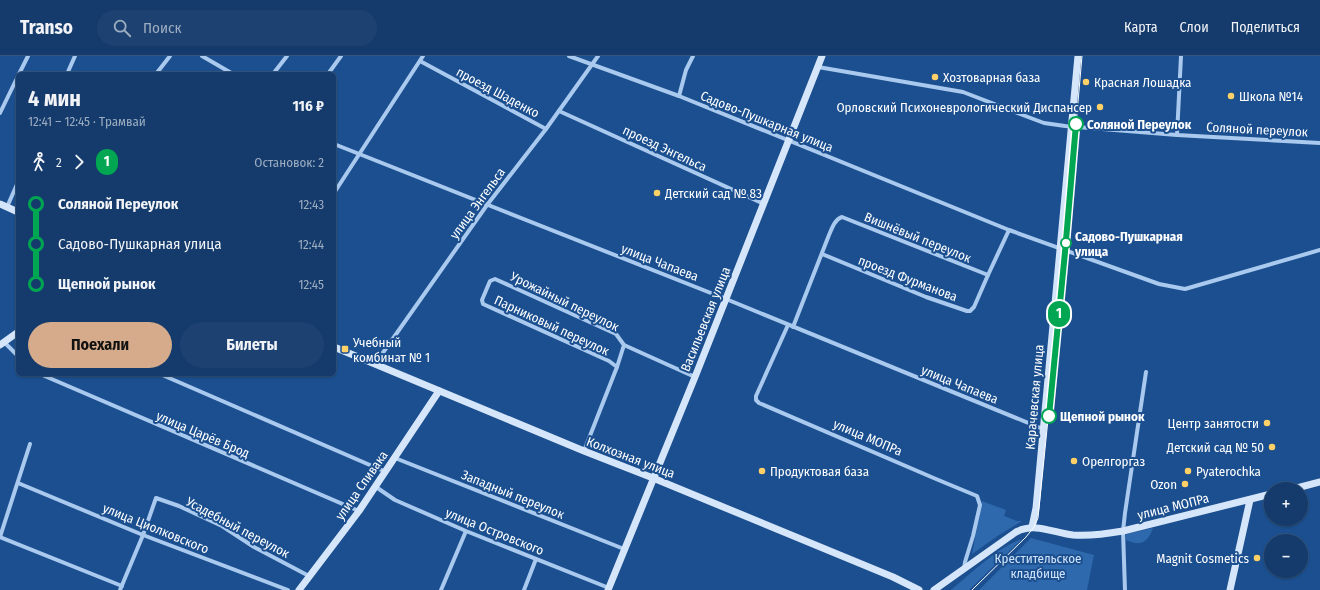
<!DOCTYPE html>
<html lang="ru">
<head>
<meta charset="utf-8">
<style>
  body { margin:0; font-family:"Fira Sans Condensed",sans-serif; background:#1d4271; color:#f1f3f6; height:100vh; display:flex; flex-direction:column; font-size:15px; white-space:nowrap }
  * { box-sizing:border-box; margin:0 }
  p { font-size:13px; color:#9dadc1 }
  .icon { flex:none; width:22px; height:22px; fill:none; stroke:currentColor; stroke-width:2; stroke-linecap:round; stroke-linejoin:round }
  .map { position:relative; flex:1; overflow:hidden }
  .side { position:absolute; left:16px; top:16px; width:320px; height:304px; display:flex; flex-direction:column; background:#143b6b; border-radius:6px; box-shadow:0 1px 3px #0004,0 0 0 1px #33557e }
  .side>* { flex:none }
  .badge { padding:0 8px; border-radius:13px; font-size:14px; line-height:26px }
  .fabs { position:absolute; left:1264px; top:426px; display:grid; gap:8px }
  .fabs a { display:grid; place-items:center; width:44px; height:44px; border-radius:50%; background:#143b6b; box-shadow:0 1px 3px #0004,0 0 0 1px #33557e; font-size:20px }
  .map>.badge { position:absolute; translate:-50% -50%; box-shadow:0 0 0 2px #fff }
  .legs { display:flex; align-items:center; gap:6px; height:44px; padding:0 12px; font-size:13px }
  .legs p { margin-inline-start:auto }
  .headline { display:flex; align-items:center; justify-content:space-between; height:68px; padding:0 12px }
  h1 { font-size:22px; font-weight:700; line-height:30px }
  .cta { display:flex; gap:8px; margin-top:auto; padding:8px 12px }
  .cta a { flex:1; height:46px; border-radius:24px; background:#d6ab8b; color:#111; font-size:16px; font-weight:700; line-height:46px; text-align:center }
  .cta a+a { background:#1d4271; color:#f1f3f6 }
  ul { padding:0 12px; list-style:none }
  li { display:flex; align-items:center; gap:14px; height:40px; font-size:15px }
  li i { display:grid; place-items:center; width:6px; height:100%; margin:0 5px; background:currentColor }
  li i::after { content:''; width:10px; height:10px; margin:-5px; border:3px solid; border-radius:50%; background:#143b6b }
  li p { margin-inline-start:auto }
  li:first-child i { background:linear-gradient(#0000 50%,currentColor 0) }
  li:last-child i { background:linear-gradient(currentColor 50%,#0000 0) }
  header { display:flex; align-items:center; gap:24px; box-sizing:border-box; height:56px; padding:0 20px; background:#143b6b; border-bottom:1px solid #33557e }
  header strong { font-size:19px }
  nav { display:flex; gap:22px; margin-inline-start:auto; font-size:14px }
  .search { width:280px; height:36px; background:#1d4271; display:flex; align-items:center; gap:10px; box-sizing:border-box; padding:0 14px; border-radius:22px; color:#9dadc1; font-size:15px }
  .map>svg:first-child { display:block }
  .green { fill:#2e69ad }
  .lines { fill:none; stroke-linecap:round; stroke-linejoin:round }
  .street { stroke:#a9c9ee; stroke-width:4 }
  .secondary { stroke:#d6e6fa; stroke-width:7 }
  .tram { stroke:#fff; stroke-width:1 }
  .line-1-casing { stroke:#fff; stroke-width:9 }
  .line-1 { stroke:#00a651; stroke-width:6 }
  .poi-dot { fill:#ffd166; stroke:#1b4f8f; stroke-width:1.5 }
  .stop-1-dot { fill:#fff; stroke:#00a651; stroke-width:2 }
  .labels { text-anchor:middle; stroke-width:4; stroke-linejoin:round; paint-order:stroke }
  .poi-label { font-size:13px; fill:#fff; stroke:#1b4f8f; text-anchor:start }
  .street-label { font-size:13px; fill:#fff; stroke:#1b4f8f }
  .stop-label { font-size:13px; font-weight:bold; fill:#fff; stroke:#1b4f8f; text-anchor:start }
  .park-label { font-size:13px; fill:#cfe3fa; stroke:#1b4f8f }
</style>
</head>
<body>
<header>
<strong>Transo</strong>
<div class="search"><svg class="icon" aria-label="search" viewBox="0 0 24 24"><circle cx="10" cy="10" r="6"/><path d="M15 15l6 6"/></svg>Поиск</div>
<nav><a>Карта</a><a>Слои</a><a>Поделиться</a></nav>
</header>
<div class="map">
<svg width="1320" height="534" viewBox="0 0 1320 534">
  <rect width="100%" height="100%" fill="#1b4f8f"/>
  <g class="green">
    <path d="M982,445L1006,454L1004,460L1017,465H1022L999,479L972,498Z"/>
    <path d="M1153,472C1148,486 1141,491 1126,484V478Z"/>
    <path d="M1031,482L1094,499L1087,534H979Z"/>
    <path d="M1022,483L969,534H951C970,518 998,491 1022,483Z"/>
  </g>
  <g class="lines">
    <g class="street">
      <path d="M202,0L233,18"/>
      <path d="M569,0L679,40L1009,174L1159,228L1185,233L1320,194"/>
      <path d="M420,5L546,73"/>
      <path d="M818,11L963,36L1028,61L1044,67L1065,70L1177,79L1320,87"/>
      <path d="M19,18L28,0"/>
      <path d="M67,18L75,0"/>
      <path d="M156,18L170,0"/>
      <path d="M273,18L287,0"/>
      <path d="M328,18L341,0"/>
      <path d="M679,40L686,14L693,0"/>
      <path d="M559,55L764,148"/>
      <path d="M0,57L18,20"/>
      <path d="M1177,79L1181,0"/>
      <path d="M334,88L726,243L1043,373"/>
      <path d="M334,137L423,0"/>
      <path d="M7,151L18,126"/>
      <path d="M822,198L926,241L967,255H970L974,251L988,219L1009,174"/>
      <path d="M788,269L756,340V344L759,347L936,423L977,440L980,449L973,480L965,506L964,513"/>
      <path d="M793,271L829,179C832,172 835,163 842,161L988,219"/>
      <path d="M4,286L18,300"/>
      <path d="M375,308L487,149L546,73L598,0"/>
      <path d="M617,311L624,289"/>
      <path d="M40,318L359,455"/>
      <path d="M160,318L386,416"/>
      <path d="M584,395L617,311L609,305L483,248L482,244L490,225L495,223L616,278L624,289L695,321"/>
      <path d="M395,402L624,493"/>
      <path d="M18,427L143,479L288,534"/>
      <path d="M376,431L395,444L466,475L609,532"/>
      <path d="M0,481L122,530"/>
      <path d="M0,481L30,388"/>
      <path d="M120,534L143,479L156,442L179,450L222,470L254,491L309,520"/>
      <path d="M441,534L466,475"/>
      <path d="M524,534L536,503"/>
      <path d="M1125,534L1123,475L1125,457L1146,316"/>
    </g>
    <g class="secondary">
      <path d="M0,148L18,156"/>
      <path d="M0,289L18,276"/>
      <path d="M334,291L584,395L653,422L893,521L919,534"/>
      <path d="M1293,433L1320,426"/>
      <path d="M1032,471L1036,452L1078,0"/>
      <path d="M299,534L359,455L439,335"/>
      <path d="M608,534L695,321L822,0"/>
      <path d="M934,534L1016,476C1036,466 1053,477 1073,479C1090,480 1106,478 1123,475L1271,438"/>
      <path d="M1230,534L1250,444"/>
    </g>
    <path class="tram" d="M972,534L1026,481L1034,471L1038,462L1065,196L1082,0"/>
  </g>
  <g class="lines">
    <defs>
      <path id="line-1" d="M1049,360L1065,196L1076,68"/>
    </defs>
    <use href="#line-1" class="line-1-casing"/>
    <use href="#line-1" class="line-1"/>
  </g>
  <g class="poi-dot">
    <circle cx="935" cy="21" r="4"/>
    <circle cx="1086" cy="26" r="4"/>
    <circle cx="1231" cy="40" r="4"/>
    <circle cx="1100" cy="51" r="4"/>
    <circle cx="657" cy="137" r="4"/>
    <rect x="341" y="289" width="8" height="8" rx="2"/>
    <circle cx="1267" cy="367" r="4"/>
    <circle cx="1272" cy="391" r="4"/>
    <circle cx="1074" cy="405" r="4"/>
    <circle cx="762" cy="415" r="4"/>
    <circle cx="1188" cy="415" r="4"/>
    <circle cx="1185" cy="428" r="4"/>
    <circle cx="1257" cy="502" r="4"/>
  </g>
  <g class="stop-1-dot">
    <circle cx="1076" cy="68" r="7"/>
    <circle cx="1066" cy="187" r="5"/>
    <circle cx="1049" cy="360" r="7"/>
  </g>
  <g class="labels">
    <g class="poi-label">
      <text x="943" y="26">Хозтоварная база</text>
      <text x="1094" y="31">Красная Лошадка</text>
      <text x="1239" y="45">Школа №14</text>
      <text x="1092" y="56" text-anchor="end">Орловский Психоневрологический Диспансер</text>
      <text x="665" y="142">Детский сад № 83</text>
      <text x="353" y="291">Учебный<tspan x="353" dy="15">комбинат № 1</tspan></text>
      <text x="1259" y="372" text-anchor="end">Центр занятости</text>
      <text x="1264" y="396" text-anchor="end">Детский сад № 50</text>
      <text x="1082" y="410">Орелгоргаз</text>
      <text x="770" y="420">Продуктовая база</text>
      <text x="1196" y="420">Pyaterochka</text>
      <text x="1177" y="433" text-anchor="end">Ozon</text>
      <text x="1249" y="507" text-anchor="end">Magnit Cosmetics</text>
    </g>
    <g class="street-label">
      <text transform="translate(498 36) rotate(28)" y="5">проезд Шаденко</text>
      <text transform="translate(767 65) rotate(22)" y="5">Садово-Пушкарная улица</text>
      <text transform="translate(1257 73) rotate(3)" y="5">Соляной переулок</text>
      <text transform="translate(665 92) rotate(25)" y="5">проезд Энгельса</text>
      <text transform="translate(477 147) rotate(-54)" y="5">улица Энгельса</text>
      <text transform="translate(918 181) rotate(22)" y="5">Вишнёвый переулок</text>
      <text transform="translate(660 206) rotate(21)" y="5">улица Чапаева</text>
      <text transform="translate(908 222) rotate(21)" y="5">проезд Фурманова</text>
      <text transform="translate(565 245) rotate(26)" y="5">Урожайный переулок</text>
      <text transform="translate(705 263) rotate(-68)" y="5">Васильевская улица</text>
      <text transform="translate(552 269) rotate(25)" y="5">Парниковый переулок</text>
      <text transform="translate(960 328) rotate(22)" y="5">улица Чапаева</text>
      <text transform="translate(1034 341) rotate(-85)" y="5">Карачевская улица</text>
      <text transform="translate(203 378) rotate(23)" y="5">улица Царёв Брод</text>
      <text transform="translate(868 381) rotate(23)" y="5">улица МОПРа</text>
      <text transform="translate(631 401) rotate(21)" y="5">Колхозная улица</text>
      <text transform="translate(361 429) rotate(-55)" y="5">улица Спивака</text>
      <text transform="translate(513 438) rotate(22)" y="5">Западный переулок</text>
      <text transform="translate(1173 450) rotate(-14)" y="5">улица МОПРа</text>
      <text transform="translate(238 471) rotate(28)" y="5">Усадебный переулок</text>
      <text transform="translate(156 472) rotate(22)" y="5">улица Циолковского</text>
      <text transform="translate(495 475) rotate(22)" y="5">улица Островского</text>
    </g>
    <g class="stop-label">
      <text x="1087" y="73">Соляной Переулок</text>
      <text x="1075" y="185">Садово-Пушкарная<tspan x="1075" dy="15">улица</tspan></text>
      <text x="1060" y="365">Щепной рынок</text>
    </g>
    <g class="park-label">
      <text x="1038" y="507">Крестительское<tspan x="1038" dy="15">кладбище</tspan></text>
    </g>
  </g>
</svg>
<div class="fabs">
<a>+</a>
<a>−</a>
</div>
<b class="badge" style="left:1059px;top:258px;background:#00a651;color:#fff">1</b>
<section class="side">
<div class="headline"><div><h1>4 мин</h1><p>12:41 – 12:45 · Трамвай</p></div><b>116 ₽</b></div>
<div class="legs"><svg class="icon" aria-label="walk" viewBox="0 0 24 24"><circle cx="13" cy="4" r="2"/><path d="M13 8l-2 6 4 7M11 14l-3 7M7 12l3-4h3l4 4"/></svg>2<svg class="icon" aria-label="forward" viewBox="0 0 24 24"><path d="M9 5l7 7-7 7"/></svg><b class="badge" style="background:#00a651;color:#fff">1</b><p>Остановок: 2</p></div>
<ul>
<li><i style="color:#00a651"></i><b>Соляной Переулок</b><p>12:43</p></li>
<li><i style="color:#00a651"></i><span>Садово-Пушкарная улица</span><p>12:44</p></li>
<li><i style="color:#00a651"></i><b>Щепной рынок</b><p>12:45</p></li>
</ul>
<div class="cta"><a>Поехали</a><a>Билеты</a></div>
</section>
</div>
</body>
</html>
